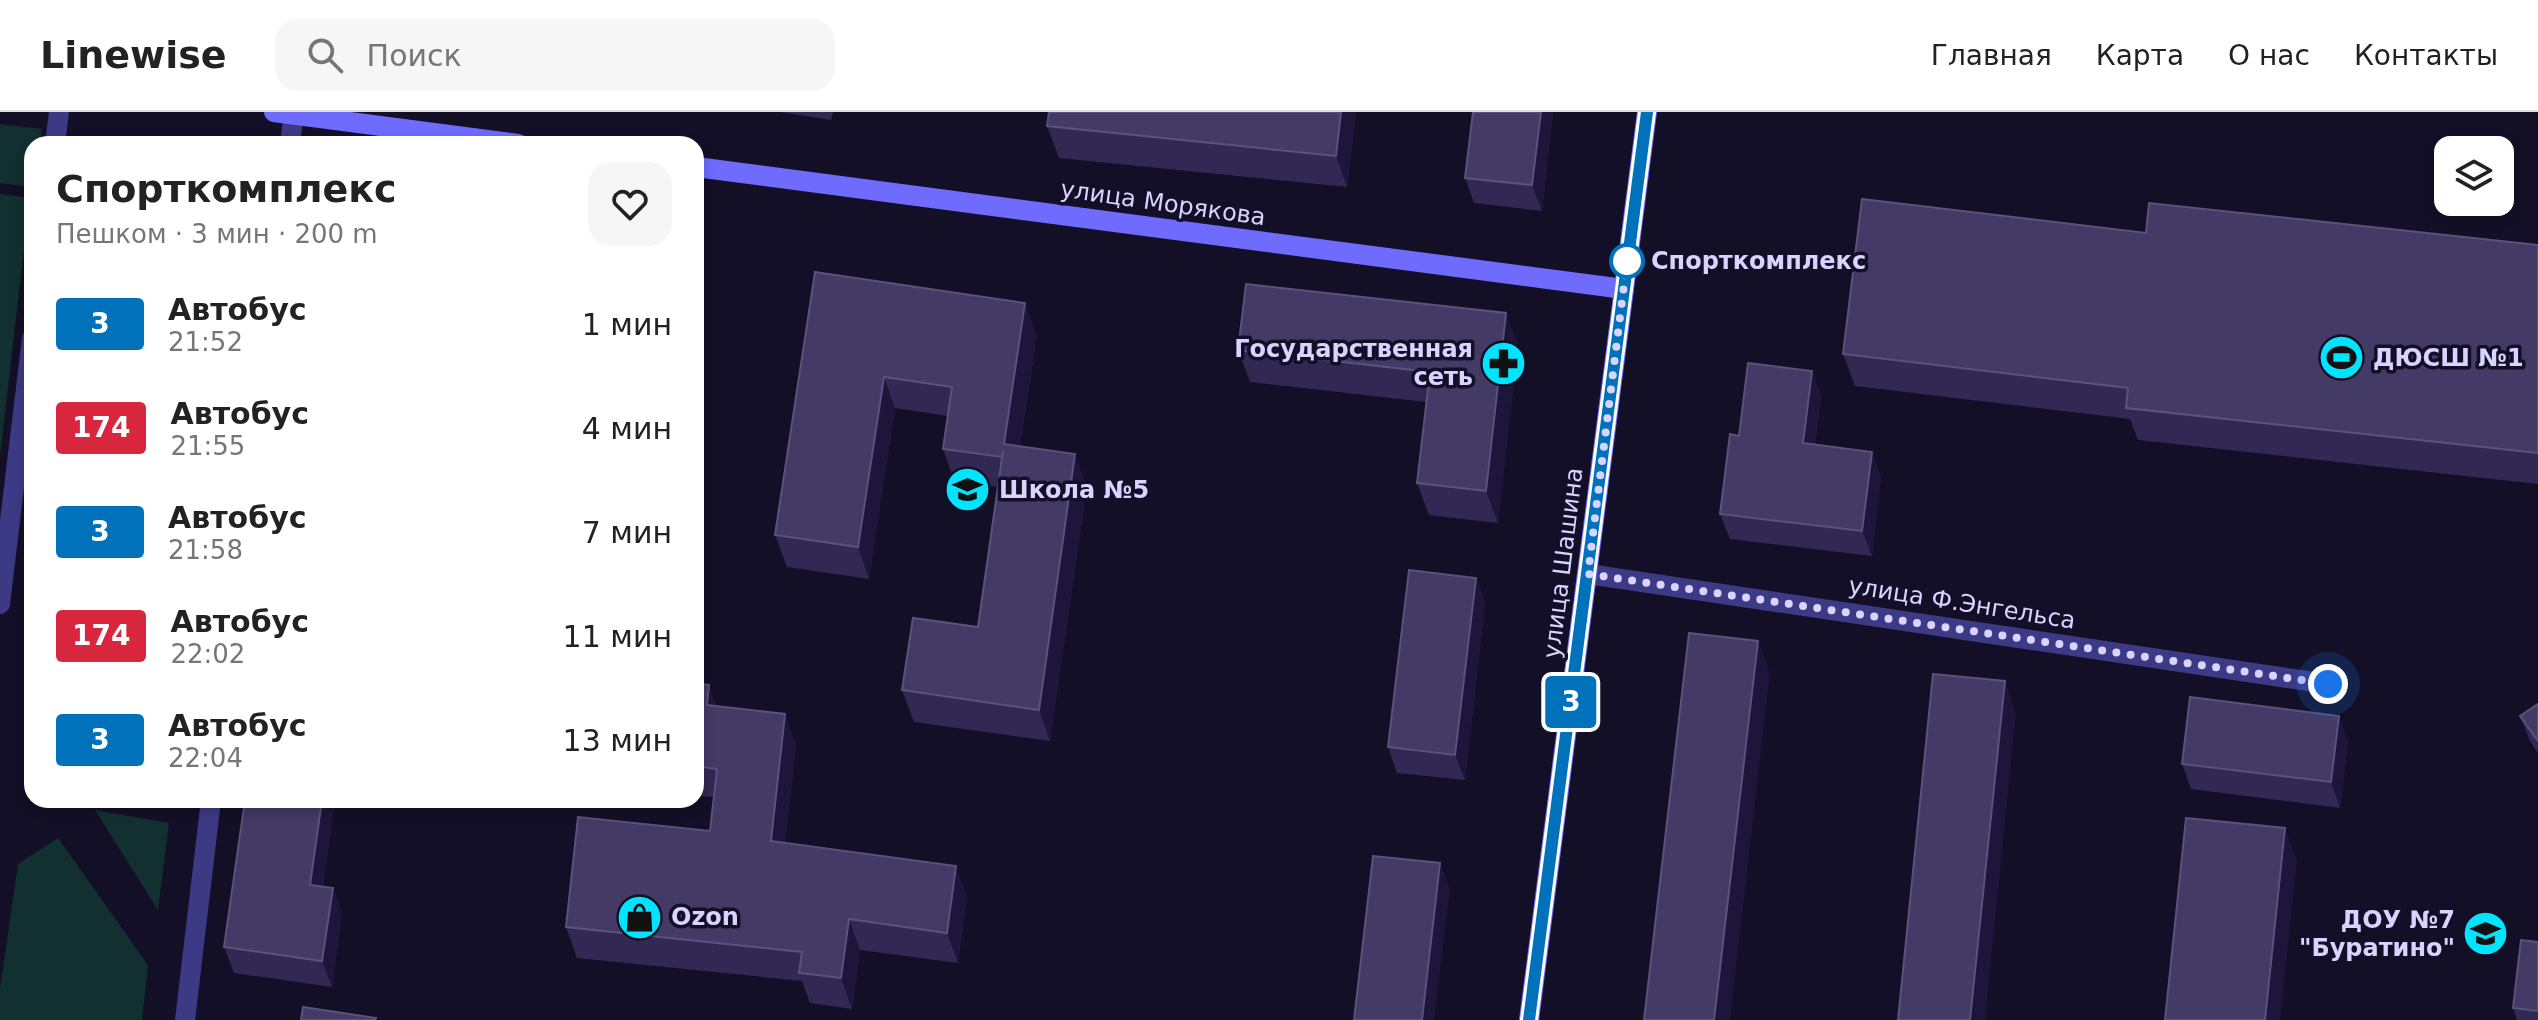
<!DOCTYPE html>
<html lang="ru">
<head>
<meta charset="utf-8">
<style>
  body { margin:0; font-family:"DejaVu Sans",sans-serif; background:#f6f6f6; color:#222; height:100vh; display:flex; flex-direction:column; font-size:30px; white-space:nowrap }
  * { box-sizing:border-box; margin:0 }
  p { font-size:26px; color:#767676 }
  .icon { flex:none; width:44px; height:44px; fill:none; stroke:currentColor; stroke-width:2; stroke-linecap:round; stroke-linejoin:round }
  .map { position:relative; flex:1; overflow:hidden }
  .panel { position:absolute; left:24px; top:24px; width:680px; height:672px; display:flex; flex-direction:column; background:#fff; border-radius:24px; box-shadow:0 4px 12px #0003 }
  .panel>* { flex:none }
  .badge { padding:0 16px; border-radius:6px; font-size:28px; line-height:52px }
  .buttons { position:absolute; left:2434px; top:24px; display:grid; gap:16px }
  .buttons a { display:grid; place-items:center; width:80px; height:80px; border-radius:16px; background:#fff; box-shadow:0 4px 12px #0003; font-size:40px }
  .you { position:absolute; width:40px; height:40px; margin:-20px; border:6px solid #fff; border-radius:50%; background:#1a73e8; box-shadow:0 0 0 12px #1a73e833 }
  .map>.badge { position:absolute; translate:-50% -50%; box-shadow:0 0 0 4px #fff }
  .round { display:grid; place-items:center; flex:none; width:84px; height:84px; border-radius:24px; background:#f6f6f6 }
  .summary { display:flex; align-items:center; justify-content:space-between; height:136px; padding:0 32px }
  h1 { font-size:38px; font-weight:600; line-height:60px }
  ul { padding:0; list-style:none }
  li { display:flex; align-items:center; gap:24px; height:104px; padding:0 32px }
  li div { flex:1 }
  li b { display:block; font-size:30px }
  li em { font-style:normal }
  li .badge { min-width:88px; font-weight:700; text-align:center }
  header { display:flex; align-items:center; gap:48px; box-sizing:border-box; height:112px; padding:0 40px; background:#fff; border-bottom:2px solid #e0e0e0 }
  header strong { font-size:38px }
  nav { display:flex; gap:44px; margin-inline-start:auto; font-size:28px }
  .search { width:560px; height:72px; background:#f6f6f6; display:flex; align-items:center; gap:20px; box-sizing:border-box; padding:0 28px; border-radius:24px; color:#767676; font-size:30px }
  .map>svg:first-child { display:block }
  .park { fill:#12302f }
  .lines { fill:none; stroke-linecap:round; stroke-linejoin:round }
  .pedestrian { stroke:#3d3a85; stroke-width:20 }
  .minor { stroke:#3d3a85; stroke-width:20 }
  .tertiary { stroke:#3d3a85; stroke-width:20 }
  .secondary { stroke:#6f6bff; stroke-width:20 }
  .wall { fill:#312854 }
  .shaded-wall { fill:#1d163a }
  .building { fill:#433a66; stroke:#5a527e; stroke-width:2 }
  .line-casing { stroke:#fff; stroke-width:18 }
  .line { stroke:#0072bc; stroke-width:12 }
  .walk { stroke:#d9d4ff; stroke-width:8; stroke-dasharray:0 14.4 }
  .stop-dot { fill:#fff; stroke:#0072bc; stroke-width:4 }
  .labels { text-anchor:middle; stroke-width:7; stroke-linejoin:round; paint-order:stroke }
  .street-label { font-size:24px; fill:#d9d4ff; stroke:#130f26 }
  .stop-label { font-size:24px; font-weight:bold; fill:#d9d4ff; stroke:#130f26; text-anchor:start }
  .poi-label { font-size:24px; font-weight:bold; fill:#d9d4ff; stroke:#130f26; text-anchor:start }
</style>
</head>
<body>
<header>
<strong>Linewise</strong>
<div class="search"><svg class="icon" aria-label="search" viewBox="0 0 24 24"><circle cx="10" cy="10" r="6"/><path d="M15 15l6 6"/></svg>Поиск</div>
<nav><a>Главная</a><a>Карта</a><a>О нас</a><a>Контакты</a></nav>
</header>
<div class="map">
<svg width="2538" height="908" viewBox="0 0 2538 908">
  <rect width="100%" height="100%" fill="#130f26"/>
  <g class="park">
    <path d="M0,12L42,17L40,32H32V75L0,71Z"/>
    <path d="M0,82L30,86L0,344Z"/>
    <path d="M95,698L169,711L158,798Z"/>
    <path d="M58,726L148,853L142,908H0V877L18,752Z"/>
  </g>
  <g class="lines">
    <g class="pedestrian">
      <path d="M55,32L59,0"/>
      <path d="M0,492L32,226"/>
    </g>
    <path class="minor" d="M1588,462L2328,572"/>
    <g class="tertiary">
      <path d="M290,32L294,0"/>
      <path d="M185,908L211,688"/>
    </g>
    <g class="secondary">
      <path d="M274,0L518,32"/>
      <path d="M696,55L1624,177"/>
      <path d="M1529,908L1647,0"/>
    </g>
  </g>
  <g class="wall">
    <path d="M780,0H833L831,8Z"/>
    <path d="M1049,0H1356L1347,75L1059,46L1047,14Z"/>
    <path d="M1553,0L1542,99L1474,91L1465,66Z"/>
    <path d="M2146,121L2538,133V372L2138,328L2130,307L1855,274L1843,242Z"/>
    <path d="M815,160L1037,223L1020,334L1087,374L1050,629L914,610L902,578L978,515L998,375L954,368L943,337L948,304L895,296L869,467L787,455L775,423Z"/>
    <path d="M1518,233L1498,411L1429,403L1417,371L1426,290L1250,270L1238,238Z"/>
    <path d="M1812,259L1821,284L1815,333L1872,340L1881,365L1872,444L1730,427L1720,402L1739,324Z"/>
    <path d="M1476,466L1485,491L1465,668L1397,661L1388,635Z"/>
    <path d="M696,571L717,594L796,632L785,731L967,784L958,851L860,838L852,897L810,891L802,869L577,846L566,815L710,719L714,685L696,684Z"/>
    <path d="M2538,592V641L2530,629L2520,604Z"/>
    <path d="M2348,629L2340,696L2191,677L2182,652Z"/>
    <path d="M245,688H335L323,775L333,776L342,801L332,875L234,861L224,835Z"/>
    <path d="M2538,830V908H2517L2513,896Z"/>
  </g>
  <g class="shaded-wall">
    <path d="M1341,0H1356L1347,75L1336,44Z"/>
    <path d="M1541,0H1553L1542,99L1532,73Z"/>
    <path d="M1025,191L1037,223L1015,364L1004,332Z"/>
    <path d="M1506,201L1518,233L1498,411L1486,379Z"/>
    <path d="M1812,259L1821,284L1812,357L1803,331Z"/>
    <path d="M884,265L895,296L869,467L858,435Z"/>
    <path d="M1872,340L1881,365L1872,444L1862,419Z"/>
    <path d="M1075,342L1087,374L1050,629L1039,598Z"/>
    <path d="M1476,466L1485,491L1465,668L1455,643Z"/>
    <path d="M1758,529L1770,560L1730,908H1714Z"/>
    <path d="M2005,569L2016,601L1985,908H1970Z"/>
    <path d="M709,573L720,603L707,593Z"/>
    <path d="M785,602L796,632L782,759L771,729Z"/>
    <path d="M2339,604L2348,629L2340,696L2331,670Z"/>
    <path d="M322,688H335L320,798L310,773Z"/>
    <path d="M2285,716L2297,748L2280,908H2265Z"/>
    <path d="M1440,751L1450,777L1434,908H1422Z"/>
    <path d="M956,754L967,784L958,851L947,821Z"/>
    <path d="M333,776L342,801L332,875L322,849Z"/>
    <path d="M849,807L860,838L852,897L841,866Z"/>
  </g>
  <g class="building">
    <path d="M1049,0H1341L1336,44L1047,14Z"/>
    <path d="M1473,0H1541L1532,73L1465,66Z"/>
    <path d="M1862,87L2146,121L2149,91L2538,133V341L2126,296L2128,276L1843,242Z"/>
    <path d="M815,160L1025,191L1004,332L1075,342L1039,598L902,578L913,506L978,515L1003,339L1002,345L943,337L952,275L884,265L858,435L775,423Z"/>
    <path d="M1246,172L1506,201L1486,379L1417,371L1430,260L1238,238Z"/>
    <path d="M1748,251L1812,259L1803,331L1872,340L1862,419L1720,402L1730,322L1739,324Z"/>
    <path d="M1409,458L1476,466L1455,643L1388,635Z"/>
    <path d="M1689,521L1758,529L1714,908H1644Z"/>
    <path d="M1933,562L2005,569L1970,908H1898Z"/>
    <path d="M696,571L709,573L707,593L785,602L771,729L956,754L947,821L849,807L841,866L799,861L802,840L566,815L578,705L710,719L717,657L696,654Z"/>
    <path d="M2190,585L2339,604L2331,670L2182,652Z"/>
    <path d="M2538,592V629L2520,604Z"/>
    <path d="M245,688H322L310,773L333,776L322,849L224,835Z"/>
    <path d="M2186,706L2285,716L2265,908H2165Z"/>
    <path d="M1373,744L1440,751L1422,908H1354Z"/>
    <path d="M2521,828L2538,830V899L2513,896Z"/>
    <path d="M303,895L376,906L375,908H301Z"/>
  </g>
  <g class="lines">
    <defs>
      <path id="line" d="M1529,908L1647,0"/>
    </defs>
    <use href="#line" class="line-casing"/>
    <use href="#line" class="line"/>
    <path class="walk" d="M1627,149L1588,462L2328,572"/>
  </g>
  <defs>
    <symbol id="stadium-disc" viewBox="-11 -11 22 22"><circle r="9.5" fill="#00e5ff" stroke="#130f26"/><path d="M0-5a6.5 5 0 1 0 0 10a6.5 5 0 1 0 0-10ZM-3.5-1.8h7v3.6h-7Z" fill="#111"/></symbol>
    <symbol id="pharmacy-disc" viewBox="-11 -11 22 22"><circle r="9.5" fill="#00e5ff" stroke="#130f26"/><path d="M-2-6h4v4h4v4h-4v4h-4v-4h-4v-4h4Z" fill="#111"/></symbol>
    <symbol id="school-disc" viewBox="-11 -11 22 22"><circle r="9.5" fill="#00e5ff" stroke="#130f26"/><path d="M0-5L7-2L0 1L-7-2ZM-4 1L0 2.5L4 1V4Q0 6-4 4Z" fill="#111"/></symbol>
    <symbol id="shop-disc" viewBox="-11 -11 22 22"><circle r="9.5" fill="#00e5ff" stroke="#130f26"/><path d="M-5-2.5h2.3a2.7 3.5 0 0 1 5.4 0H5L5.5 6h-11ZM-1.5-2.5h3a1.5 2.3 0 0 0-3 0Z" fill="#111"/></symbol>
  </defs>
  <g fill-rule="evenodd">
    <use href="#stadium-disc" x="2316" y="220" width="51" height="51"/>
    <use href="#pharmacy-disc" x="1478" y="226" width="51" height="51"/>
    <use href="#school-disc" x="942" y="352" width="51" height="51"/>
    <use href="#shop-disc" x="614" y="780" width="51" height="51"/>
    <use href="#school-disc" x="2460" y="796" width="51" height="51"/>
  </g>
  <circle class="stop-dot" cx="1627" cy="149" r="16"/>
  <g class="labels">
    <g class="street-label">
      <text transform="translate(1163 91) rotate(8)" y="8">улица Морякова</text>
      <text transform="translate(1563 451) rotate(-83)" y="8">улица Шашина</text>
      <text transform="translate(1962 491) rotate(9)" y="8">улица Ф.Энгельса</text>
    </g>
    <g class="stop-label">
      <text x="1651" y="157">Спорткомплекс</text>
    </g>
    <g class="poi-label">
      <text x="1473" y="245" text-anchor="end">Государственная<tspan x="1473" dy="28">сеть</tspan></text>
      <text x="2373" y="254">ДЮСШ №1</text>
      <text x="999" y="386">Школа №5</text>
      <text x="671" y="813">Ozon</text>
      <text x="2455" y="816" text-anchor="end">ДОУ №7<tspan x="2455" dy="28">"Буратино"</tspan></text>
    </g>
  </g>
</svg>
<div class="buttons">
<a><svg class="icon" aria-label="layers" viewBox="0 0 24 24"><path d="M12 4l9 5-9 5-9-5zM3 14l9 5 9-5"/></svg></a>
</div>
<div class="you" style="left:2328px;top:572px"></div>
<b class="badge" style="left:1571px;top:590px;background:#0072bc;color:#fff">3</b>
<section class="panel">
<div class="summary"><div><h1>Спорткомплекс</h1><p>Пешком · 3 мин · 200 m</p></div><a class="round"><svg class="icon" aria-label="heart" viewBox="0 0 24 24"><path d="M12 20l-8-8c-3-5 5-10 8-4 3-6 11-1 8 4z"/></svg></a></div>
<ul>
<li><span class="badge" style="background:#0072bc;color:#fff">3</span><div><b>Автобус</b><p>21:52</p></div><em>1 мин</em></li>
<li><span class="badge" style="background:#d7263d;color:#fff">174</span><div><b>Автобус</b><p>21:55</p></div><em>4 мин</em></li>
<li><span class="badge" style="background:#0072bc;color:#fff">3</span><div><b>Автобус</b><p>21:58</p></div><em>7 мин</em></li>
<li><span class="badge" style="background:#d7263d;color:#fff">174</span><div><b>Автобус</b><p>22:02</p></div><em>11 мин</em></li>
<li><span class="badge" style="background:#0072bc;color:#fff">3</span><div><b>Автобус</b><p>22:04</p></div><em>13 мин</em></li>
</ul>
</section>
</div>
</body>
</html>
